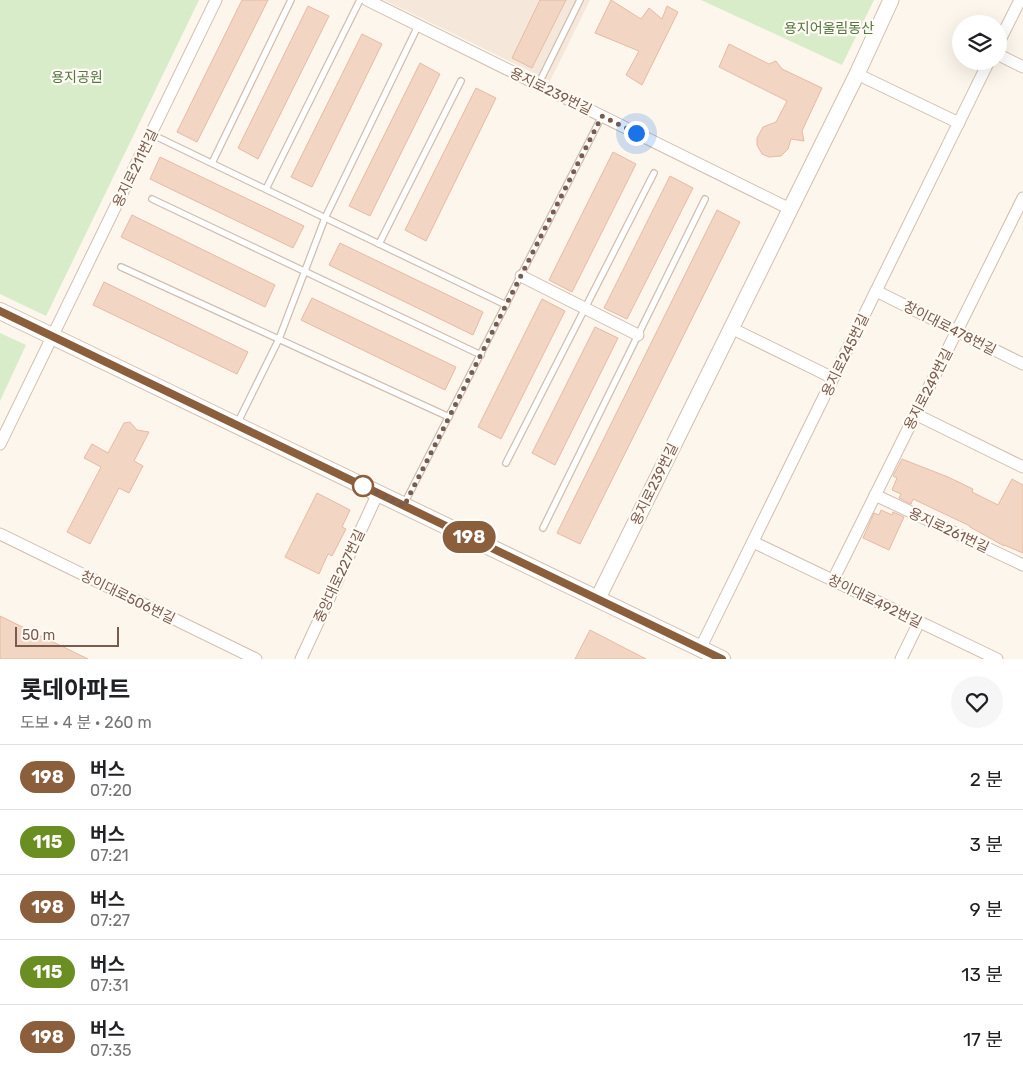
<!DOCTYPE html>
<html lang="ko">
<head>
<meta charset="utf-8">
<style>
  body { margin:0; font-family:Rubik,"Noto Sans KR",sans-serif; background:#f6f6f6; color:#202124; height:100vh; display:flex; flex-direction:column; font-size:19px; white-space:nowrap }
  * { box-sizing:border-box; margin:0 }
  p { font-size:16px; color:#757577 }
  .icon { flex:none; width:28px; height:28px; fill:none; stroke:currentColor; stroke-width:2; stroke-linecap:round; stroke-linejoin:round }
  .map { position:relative; height:659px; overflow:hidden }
  .drawer { display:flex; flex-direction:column; background:#fff; flex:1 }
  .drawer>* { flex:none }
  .badge { padding:0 10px; border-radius:16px; font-size:18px; line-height:32px }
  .controls { position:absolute; left:952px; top:15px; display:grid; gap:10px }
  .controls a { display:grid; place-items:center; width:55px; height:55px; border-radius:50%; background:#fff; box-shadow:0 5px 20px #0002; font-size:25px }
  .scale { position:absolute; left:15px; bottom:12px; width:104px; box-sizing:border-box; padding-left:5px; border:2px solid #7a5c4d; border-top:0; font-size:14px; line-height:18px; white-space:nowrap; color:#7a5c4d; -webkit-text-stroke:4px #fffaf3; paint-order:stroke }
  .you { position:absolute; width:25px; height:25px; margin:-12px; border:4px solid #fff; border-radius:50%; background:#1a73e8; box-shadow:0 0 0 8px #1a73e833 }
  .map>.badge { position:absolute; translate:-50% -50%; box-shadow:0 0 0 2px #fff }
  .round { display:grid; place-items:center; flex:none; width:52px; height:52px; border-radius:26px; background:#f6f6f6 }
  .headline { display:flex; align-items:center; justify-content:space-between; height:85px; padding:0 20px }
  h1 { font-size:24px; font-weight:700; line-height:38px }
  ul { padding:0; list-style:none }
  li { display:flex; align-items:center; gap:15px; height:65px; padding:0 20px; border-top:1px solid #e0e0e0 }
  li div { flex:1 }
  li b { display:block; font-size:19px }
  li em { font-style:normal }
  li .badge { min-width:55px; font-weight:700; text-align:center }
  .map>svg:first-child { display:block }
  .residential { fill:#f5e8da }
  .green { fill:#d8ecc9 }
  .building { fill:#f3d5c3; stroke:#e6bba3 }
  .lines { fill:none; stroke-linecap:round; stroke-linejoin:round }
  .service-casing { stroke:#d1beb0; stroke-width:8 }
  .minor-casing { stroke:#d1beb0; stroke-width:13 }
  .tertiary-casing { stroke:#d1beb0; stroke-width:17 }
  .secondary-casing { stroke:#d6c0b0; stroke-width:18 }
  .service { stroke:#fff; stroke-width:5.5 }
  .minor { stroke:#fff; stroke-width:11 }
  .tertiary { stroke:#fff; stroke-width:15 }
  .secondary { stroke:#fff; stroke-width:16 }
  .line-casing { stroke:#fff; stroke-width:11 }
  .line { stroke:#8b5e3c; stroke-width:8 }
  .walk { stroke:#7a5c4d; stroke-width:5; stroke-dasharray:0 9 }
  .stop-dot { fill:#fff; stroke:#8b5e3c; stroke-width:2.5 }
  .labels { text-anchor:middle; stroke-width:4.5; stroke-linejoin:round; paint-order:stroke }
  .park-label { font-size:14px; fill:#537a41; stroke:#fffaf3 }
  .street-label { font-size:14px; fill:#7a5c4d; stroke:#fffaf3 }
</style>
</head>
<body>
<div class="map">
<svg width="1023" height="659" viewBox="0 0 1023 659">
  <rect width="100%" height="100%" fill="#fdf6ec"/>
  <path class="residential" d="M384,0H590L550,81Z"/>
  <g class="green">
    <path d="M0,0H199L46,316L0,294Z"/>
    <path d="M701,0H874L842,65Z"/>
    <path d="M0,333L26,345L0,401Z"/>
  </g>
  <g class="building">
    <path d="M242,0H268L197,142L177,132Z"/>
    <path d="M540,0H566L532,68L512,58Z"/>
    <path d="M611,0L641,19L649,8L662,19L667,6L678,12L642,85L626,75L639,51L595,33Z"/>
    <path d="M308,6L329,16L258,159L238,148Z"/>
    <path d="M362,34L382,44L312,187L291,177Z"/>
    <path d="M729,44L769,64L776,61L782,69L822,88L802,131L804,141L791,139L788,149L781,156L769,157L762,154L757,145V138L763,127L776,122L787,101L719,67Z"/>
    <path d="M420,63L440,74L370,216L349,206Z"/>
    <path d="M476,88L496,98L426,241L405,230Z"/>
    <path d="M613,152L636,164L572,292L549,280Z"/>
    <path d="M160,157L304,226L293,248L150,179Z"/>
    <path d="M670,176L693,188L627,319L604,308Z"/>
    <path d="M717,210L740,222L580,544L557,533Z"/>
    <path d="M132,215L275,285L265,307L121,237Z"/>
    <path d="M340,243L483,312L473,335L329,265Z"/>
    <path d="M104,282L248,352L237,374L93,305Z"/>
    <path d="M312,298L456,367L445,390L301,320Z"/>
    <path d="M542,299L565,311L501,439L478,427Z"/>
    <path d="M595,327L618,338L555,465L532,453Z"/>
    <path d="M130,422L137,430L149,432L134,461L143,466L129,493L119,488L90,544L67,532L101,467L84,458L92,444L108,453L124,423Z"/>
    <path d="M902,459L948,477L973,489L972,492L998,505L1012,479L1023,485V553L1004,545V546L970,527V526L913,499L911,504L899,498L901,494L892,490L897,478L893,476Z"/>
    <path d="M317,493L350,510L342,527L346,529L332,556L328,554L319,574L285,557Z"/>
    <path d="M881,510L892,515L893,512L904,517L889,550L863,538L874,513L879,515Z"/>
    <path d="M0,616L88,659H0Z"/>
    <path d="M590,630L646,659H575Z"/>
  </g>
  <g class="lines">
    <defs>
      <g id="service">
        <path d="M538,85L580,0"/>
        <path d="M151,134L506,305"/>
        <path d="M212,163L291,0"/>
        <path d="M266,189L360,0"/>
        <path d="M152,199L481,355"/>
        <path d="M379,244L461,81"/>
        <path d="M121,267L449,417"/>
        <path d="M237,424L279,339L325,218L418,26"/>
        <path d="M506,463L654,173"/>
        <path d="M404,504L602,116"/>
        <path d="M543,528L705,199"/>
      </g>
      <g id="minor">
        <path d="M367,0L790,209"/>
        <path d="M999,42L1020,0"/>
        <path d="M999,55L1023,67"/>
        <path d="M857,74L959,123"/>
        <path d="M521,276L638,335"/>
        <path d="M876,291L1023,364"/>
        <path d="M731,328L833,378"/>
        <path d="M915,414L1023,467"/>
        <path d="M0,444L216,0"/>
        <path d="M875,495L1023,565"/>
        <path d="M0,534L256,659"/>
        <path d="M753,542L997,659"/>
        <path d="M833,580L1023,198"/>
        <path d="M700,649L989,61"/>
        <path d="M301,659L378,493"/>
        <path d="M901,659L919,622"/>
      </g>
      <path id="tertiary" d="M598,598L857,74L891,0"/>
      <path id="secondary" d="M0,311L722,659"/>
    </defs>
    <use href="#service" class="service-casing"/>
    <use href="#minor" class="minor-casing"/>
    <use href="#tertiary" class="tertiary-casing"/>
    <use href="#secondary" class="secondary-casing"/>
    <use href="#service" class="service"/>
    <use href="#minor" class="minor"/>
    <use href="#tertiary" class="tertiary"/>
    <use href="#secondary" class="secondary"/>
  </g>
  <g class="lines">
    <defs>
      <path id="line" d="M0,311L722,659"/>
    </defs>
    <use href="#line" class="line-casing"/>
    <use href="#line" class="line"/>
    <path class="walk" d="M363,486L358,483L404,506L602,116L636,133"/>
  </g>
  <circle class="stop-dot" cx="363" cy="486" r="10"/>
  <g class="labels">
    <g class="park-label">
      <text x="829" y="33">용지어울림동산</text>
      <text x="77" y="82">용지공원</text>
    </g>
    <g class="street-label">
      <text transform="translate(551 91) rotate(26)" y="5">용지로239번길</text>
      <text transform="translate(135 168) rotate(-64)" y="5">용지로211번길</text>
      <text transform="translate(950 328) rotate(27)" y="5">창이대로478번길</text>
      <text transform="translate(845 355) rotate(-64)" y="5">용지로245번길</text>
      <text transform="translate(928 389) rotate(-63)" y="5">용지로249번길</text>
      <text transform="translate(654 484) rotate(-64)" y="5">용지로239번길</text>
      <text transform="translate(949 530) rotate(25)" y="5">용지로261번길</text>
      <text transform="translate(339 576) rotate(-65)" y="5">중앙대로227번길</text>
      <text transform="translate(128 597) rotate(26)" y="5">창이대로506번길</text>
      <text transform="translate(875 601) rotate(26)" y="5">창이대로492번길</text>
    </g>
  </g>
</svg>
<div class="controls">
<a><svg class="icon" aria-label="layers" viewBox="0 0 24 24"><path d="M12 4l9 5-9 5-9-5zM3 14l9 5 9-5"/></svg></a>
</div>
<div class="scale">50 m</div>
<div class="you" style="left:636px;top:133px"></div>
<b class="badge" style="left:469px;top:537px;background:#8b5e3c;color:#fff">198</b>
</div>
<section class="drawer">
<div class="headline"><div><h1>롯데아파트</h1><p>도보 · 4 분 · 260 m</p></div><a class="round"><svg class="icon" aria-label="heart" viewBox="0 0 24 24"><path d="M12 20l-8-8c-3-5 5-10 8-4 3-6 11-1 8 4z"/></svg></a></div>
<ul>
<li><span class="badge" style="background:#8b5e3c;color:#fff">198</span><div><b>버스</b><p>07:20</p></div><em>2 분</em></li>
<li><span class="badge" style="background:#6b8e23;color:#fff">115</span><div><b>버스</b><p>07:21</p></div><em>3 분</em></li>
<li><span class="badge" style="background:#8b5e3c;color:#fff">198</span><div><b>버스</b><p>07:27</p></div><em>9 분</em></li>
<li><span class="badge" style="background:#6b8e23;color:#fff">115</span><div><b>버스</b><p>07:31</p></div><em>13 분</em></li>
<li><span class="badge" style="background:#8b5e3c;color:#fff">198</span><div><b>버스</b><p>07:35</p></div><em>17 분</em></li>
</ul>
</section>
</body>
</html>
